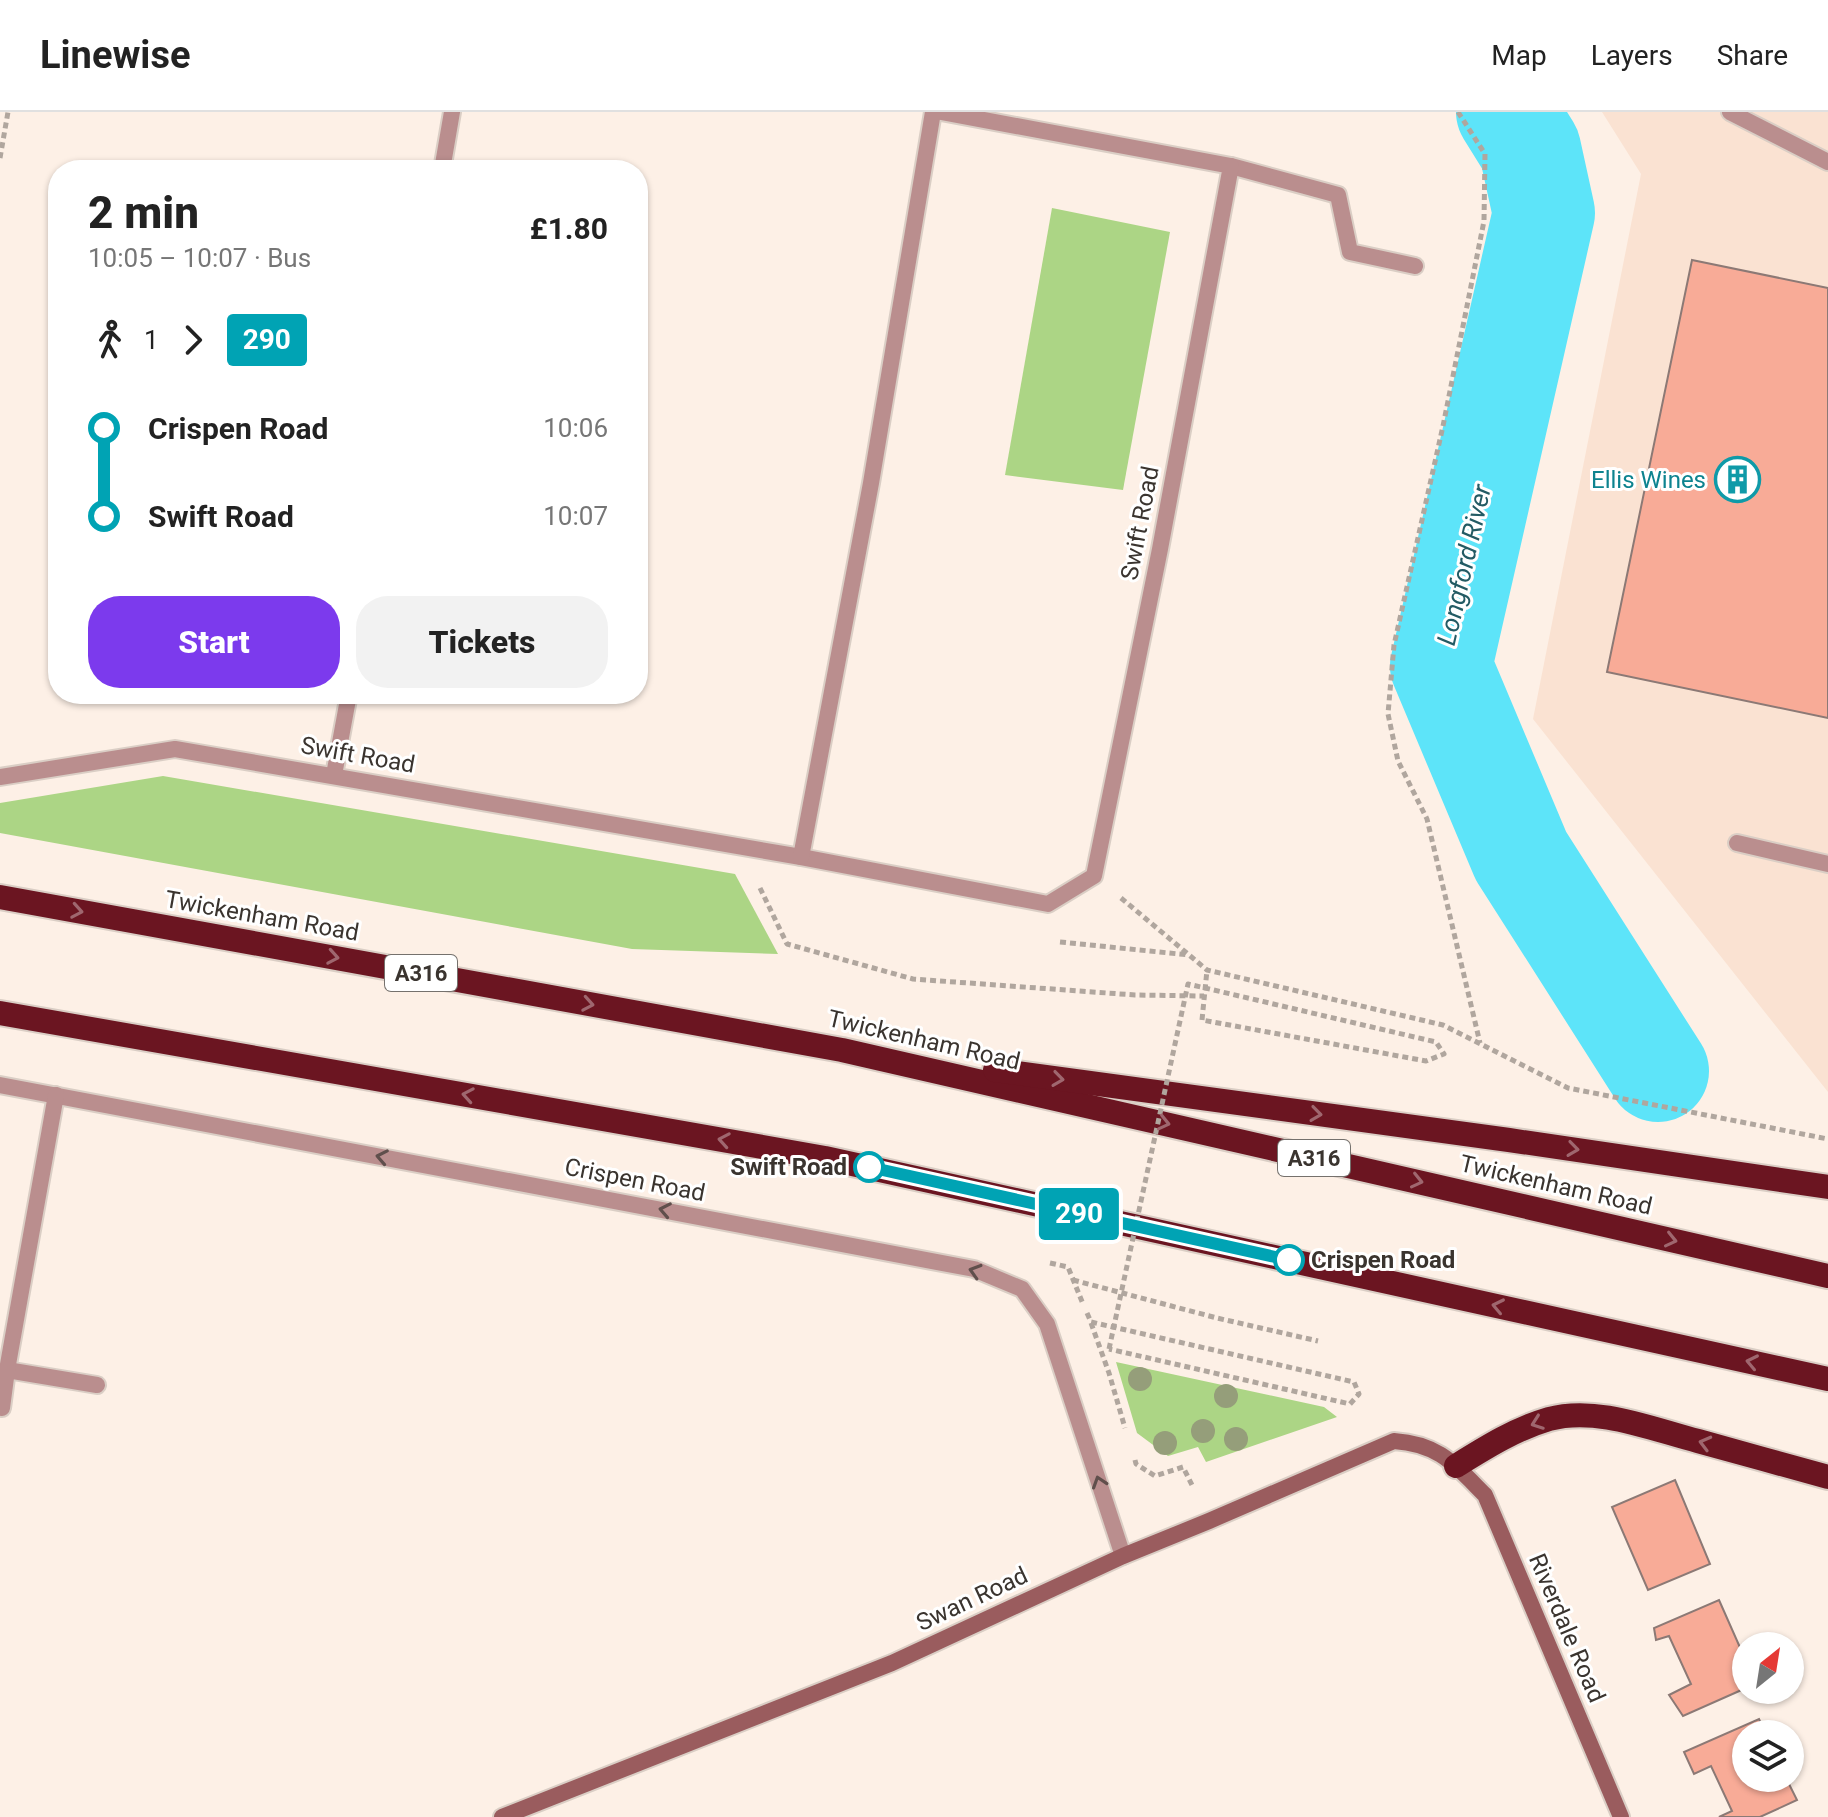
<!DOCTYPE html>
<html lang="en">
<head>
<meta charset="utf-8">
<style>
  body { margin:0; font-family:Roboto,sans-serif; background:#f2f2f2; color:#222; height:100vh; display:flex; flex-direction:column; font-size:30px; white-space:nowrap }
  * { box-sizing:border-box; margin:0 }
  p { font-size:26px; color:#767676 }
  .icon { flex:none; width:44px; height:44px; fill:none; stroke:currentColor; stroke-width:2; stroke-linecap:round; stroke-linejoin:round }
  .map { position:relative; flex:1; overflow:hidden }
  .panel { position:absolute; left:48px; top:48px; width:600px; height:544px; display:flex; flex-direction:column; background:#fff; border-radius:32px; box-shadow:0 2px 6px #0004 }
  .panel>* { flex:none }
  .badge { padding:0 16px; border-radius:6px; font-size:28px; line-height:52px }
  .needle { width:52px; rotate:30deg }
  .controls { position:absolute; left:1732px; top:1520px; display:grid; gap:16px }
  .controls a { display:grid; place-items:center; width:72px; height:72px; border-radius:50%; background:#fff; box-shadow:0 2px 6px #0004; font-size:40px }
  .map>.badge { position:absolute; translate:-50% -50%; box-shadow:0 0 0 4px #fff }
  .legs { display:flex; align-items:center; gap:12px; height:88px; padding:0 40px; font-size:26px }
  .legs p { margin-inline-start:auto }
  .head { display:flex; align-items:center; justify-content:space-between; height:136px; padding:0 40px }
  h1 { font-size:44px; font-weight:800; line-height:60px }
  .cta { display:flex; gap:16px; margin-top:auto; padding:16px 40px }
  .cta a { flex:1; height:92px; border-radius:32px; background:#7c3aed; color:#fff; font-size:32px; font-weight:800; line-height:92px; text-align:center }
  .cta a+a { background:#f2f2f2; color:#222 }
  ul { padding:0 40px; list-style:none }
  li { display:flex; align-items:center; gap:28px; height:88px; font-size:30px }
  li i { display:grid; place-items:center; width:12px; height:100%; margin:0 10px; background:currentColor }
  li i::after { content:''; width:20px; height:20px; margin:-10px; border:6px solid; border-radius:50%; background:#fff }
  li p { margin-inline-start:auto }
  li:first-child i { background:linear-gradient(#0000 50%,currentColor 0) }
  li:last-child i { background:linear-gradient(currentColor 50%,#0000 0) }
  header { display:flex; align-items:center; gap:48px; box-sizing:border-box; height:112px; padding:0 40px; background:#fff; border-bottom:2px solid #e0e0e0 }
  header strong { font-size:38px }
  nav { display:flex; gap:44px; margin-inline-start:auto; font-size:28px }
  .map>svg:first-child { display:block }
  .built { fill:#fae2d2 }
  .green { fill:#acd585 }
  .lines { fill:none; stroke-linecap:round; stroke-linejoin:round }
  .river { stroke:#5de4f9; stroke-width:102 }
  .building { fill:#f8ab97; stroke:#8c7975; stroke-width:2 }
  .lane-casing { stroke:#dacec5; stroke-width:20 }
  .street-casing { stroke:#dacec5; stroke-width:20 }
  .secondary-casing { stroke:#dacec5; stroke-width:20 }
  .highway-casing { stroke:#dacec5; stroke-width:28 }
  .path { stroke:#b0a69e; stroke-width:5; stroke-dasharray:6 4; stroke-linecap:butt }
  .lane { stroke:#ba8e8e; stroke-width:16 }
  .street { stroke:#ba8e8e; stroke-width:16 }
  .secondary { stroke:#9a5c5e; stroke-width:16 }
  .highway { stroke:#6b1521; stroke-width:24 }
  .path-bridge { stroke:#b0a69e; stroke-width:5; stroke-dasharray:6 4; stroke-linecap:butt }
  .tree { fill:#959e7a }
  .oneway { stroke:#9f676f }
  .oneway2 { stroke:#604f4c }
  .line-1-casing { stroke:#fff; stroke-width:18 }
  .line-1 { stroke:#00a3b4; stroke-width:12 }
  .stop-1-dot { fill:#fff; stroke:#00a3b4; stroke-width:4 }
  .labels { text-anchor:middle; stroke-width:6; stroke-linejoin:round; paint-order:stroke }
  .shield { fill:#fff; stroke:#75716d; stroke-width:2 }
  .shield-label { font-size:22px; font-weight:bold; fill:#3a342f }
  .culture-label { font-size:24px; fill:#0d838f; stroke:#fff; text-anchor:end }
  .street-label { font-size:24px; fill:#3a342f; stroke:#fff }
  .stop-label { font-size:24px; font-weight:bold; fill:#3a342f; stroke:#fff; text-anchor:end }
  .water-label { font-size:26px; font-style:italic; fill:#235b64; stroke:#fff }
</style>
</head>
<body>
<header>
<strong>Linewise</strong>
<nav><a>Map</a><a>Layers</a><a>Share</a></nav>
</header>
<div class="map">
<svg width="1828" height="1705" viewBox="0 0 1828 1705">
  <rect width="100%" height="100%" fill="#fdf0e6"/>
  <path class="built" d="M1602,0H1828V980L1533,607L1641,62Z"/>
  <g class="green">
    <path d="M1052,96L1170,120L1123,378L1005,363Z"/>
    <path d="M163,664L735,762L778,842L632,837L0,721V691Z"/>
    <path d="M1116,1250L1324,1295L1337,1305L1206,1350L1198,1335L1168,1344L1137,1321Z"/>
  </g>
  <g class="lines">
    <path class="river" d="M1507,0L1530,37L1544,101L1441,554L1521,744L1658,959"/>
  </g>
  <g class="building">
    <path d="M1692,148L1828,176V606L1607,560Z"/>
    <path d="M1675,1368L1710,1452L1648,1478L1612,1395Z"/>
    <path d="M1719,1488L1746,1549V1576L1683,1604L1669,1583L1691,1572L1669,1524L1656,1528L1654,1516Z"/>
    <path d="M1759,1607L1766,1622H1746V1666H1786L1797,1688L1760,1705H1719L1732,1699L1711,1654L1694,1662L1684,1640Z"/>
  </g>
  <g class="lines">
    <defs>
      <g id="lane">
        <path d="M1730,0L1828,50"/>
        <path d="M1231,54L1338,83L1350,140L1415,154"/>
        <path d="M1737,731L1828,752"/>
        <path d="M0,1263L7,1258L97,1273"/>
      </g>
      <g id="street">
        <path d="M442,58L452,0"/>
        <path d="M334,663L349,582"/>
        <path d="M0,665L175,637L801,745L1048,792L1094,764L1160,437L1231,54L941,0"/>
        <path d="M801,745L871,371L933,0"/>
        <path d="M0,973L974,1157L1022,1177L1047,1212L1123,1444"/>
        <path d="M2,1296L7,1258L56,983"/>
      </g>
      <path id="secondary" d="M502,1705L892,1551L1123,1444L1209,1409L1394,1329C1439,1332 1454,1352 1485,1383L1621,1705"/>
      <g id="highway">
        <path d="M0,785L842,938L1828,1164"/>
        <path d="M0,901L825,1046L1828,1267"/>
        <path d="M995,958L1509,1028L1828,1075"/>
        <path d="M1456,1354C1485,1336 1515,1317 1549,1307C1597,1294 1651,1317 1698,1329C1741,1341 1785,1353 1828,1365"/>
      </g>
    </defs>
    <use href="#lane" class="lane-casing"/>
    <use href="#street" class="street-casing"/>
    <use href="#secondary" class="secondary-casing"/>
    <use href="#highway" class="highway-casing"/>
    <g class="path">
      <path d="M1458,0L1485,42L1484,109L1443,314L1394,533L1388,602L1398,649L1427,707L1480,931"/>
      <path d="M0,46L8,0"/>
      <path d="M760,776L787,832L913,867L1135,883L1204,884"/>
      <path d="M1121,786L1207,858L1443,913L1568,976L1828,1027"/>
      <path d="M1060,830L1189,843"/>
      <path d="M1202,908L1207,858"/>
      <path d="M1050,1151L1068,1155L1083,1192"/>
      <path d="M1073,1168L1217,1206L1318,1229"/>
      <path d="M1087,1201L1091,1210L1354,1270L1359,1282L1350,1292L1109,1237"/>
      <path d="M1091,1211L1109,1261L1125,1316"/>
      <path d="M1135,1348L1136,1352L1155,1364L1183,1355L1193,1375"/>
    </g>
    <use href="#lane" class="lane"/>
    <use href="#street" class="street"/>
    <use href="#secondary" class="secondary"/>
    <use href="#highway" class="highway"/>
    <path class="path-bridge" d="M1109,1237L1188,872L1436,930L1444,942L1426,949L1202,908"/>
  </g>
  <g class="tree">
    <circle cx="1140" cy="1267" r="12"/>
    <circle cx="1226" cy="1284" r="12"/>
    <circle cx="1203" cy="1319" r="12"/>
    <circle cx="1236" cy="1327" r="12"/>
    <circle cx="1165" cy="1331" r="12"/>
  </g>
  <defs><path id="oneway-chevron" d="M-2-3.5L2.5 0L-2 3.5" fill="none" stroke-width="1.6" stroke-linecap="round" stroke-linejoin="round" transform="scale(2)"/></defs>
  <g class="oneway">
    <use href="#oneway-chevron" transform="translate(77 799) rotate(10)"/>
    <use href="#oneway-chevron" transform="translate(333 845) rotate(10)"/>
    <use href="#oneway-chevron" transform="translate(588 892) rotate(10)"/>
    <use href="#oneway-chevron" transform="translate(1058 967) rotate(8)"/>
    <use href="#oneway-chevron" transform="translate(468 983) rotate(-170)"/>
    <use href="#oneway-chevron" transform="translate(1316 1002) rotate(8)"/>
    <use href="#oneway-chevron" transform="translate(1164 1011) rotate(13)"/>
    <use href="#oneway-chevron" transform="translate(724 1028) rotate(-170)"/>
    <use href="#oneway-chevron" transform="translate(1573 1037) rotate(8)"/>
    <use href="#oneway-chevron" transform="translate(1417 1069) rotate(13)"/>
    <use href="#oneway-chevron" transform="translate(1671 1128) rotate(13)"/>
    <use href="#oneway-chevron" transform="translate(1498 1194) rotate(-168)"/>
    <use href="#oneway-chevron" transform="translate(1752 1250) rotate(-168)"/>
    <use href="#oneway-chevron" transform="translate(1537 1311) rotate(160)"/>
    <use href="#oneway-chevron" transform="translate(1705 1331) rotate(-165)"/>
  </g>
  <g class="oneway2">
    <use href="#oneway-chevron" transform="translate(382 1045) rotate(-169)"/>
    <use href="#oneway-chevron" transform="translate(665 1098) rotate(-169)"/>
    <use href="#oneway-chevron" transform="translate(975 1159) rotate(-163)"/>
    <use href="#oneway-chevron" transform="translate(1099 1370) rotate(-108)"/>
  </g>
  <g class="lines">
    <defs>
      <path id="line-1" d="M869,1055L1289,1148"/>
    </defs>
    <use href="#line-1" class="line-1-casing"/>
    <use href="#line-1" class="line-1"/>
  </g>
  <defs>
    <symbol id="building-ring" viewBox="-11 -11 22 22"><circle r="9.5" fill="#fff" stroke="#0f9aa8" stroke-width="1.5"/><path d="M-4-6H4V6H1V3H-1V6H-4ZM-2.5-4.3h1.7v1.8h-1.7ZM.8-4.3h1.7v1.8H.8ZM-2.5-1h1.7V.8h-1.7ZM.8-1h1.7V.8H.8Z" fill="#0f9aa8"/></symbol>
  </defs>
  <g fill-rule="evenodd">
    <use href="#building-ring" x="1712" y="342" width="51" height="51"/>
  </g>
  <g class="stop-1-dot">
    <circle cx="869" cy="1055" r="14"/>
    <circle cx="1289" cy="1148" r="14"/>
  </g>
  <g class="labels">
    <g class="shield">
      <rect x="385" y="843" width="72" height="36" rx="6"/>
      <rect x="1278" y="1028" width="72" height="36" rx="6"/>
    </g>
    <g class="shield-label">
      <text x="421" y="869">A316</text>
      <text x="1314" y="1054">A316</text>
    </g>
    <g class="culture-label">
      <text x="1706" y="376">Ellis Wines</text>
    </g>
    <g class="street-label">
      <text transform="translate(1140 411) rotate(-79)" y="8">Swift Road</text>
      <text transform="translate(358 643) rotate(10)" y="8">Swift Road</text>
      <text transform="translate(262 804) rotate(10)" y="8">Twickenham Road</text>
      <text transform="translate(924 928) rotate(13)" y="8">Twickenham Road</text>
      <text transform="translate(635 1068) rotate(11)" y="8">Crispen Road</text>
      <text transform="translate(1556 1073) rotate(13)" y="8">Twickenham Road</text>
      <text transform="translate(972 1487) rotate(-25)" y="8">Swan Road</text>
      <text transform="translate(1567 1516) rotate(67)" y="8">Riverdale Road</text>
    </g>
    <g class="stop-label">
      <text x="847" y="1063">Swift Road</text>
      <text x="1311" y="1156" text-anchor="start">Crispen Road</text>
    </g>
    <g class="water-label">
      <text transform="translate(1464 453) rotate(-77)" y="9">Longford River</text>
    </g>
  </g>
</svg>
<div class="controls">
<a><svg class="needle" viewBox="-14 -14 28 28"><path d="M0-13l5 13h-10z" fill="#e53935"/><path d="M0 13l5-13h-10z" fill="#767676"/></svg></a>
<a><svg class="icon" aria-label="layers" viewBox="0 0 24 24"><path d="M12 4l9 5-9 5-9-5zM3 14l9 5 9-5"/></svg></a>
</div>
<b class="badge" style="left:1079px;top:1102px;background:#00a3b4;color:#fff">290</b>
<section class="panel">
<div class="head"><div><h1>2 min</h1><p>10:05 – 10:07 · Bus</p></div><b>£1.80</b></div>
<div class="legs"><svg class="icon" aria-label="walk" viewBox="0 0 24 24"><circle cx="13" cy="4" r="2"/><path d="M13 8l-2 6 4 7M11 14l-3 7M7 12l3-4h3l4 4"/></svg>1<svg class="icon" aria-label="forward" viewBox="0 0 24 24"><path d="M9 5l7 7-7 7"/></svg><b class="badge" style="background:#00a3b4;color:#fff">290</b></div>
<ul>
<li><i style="color:#00a3b4"></i><b>Crispen Road</b><p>10:06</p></li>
<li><i style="color:#00a3b4"></i><b>Swift Road</b><p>10:07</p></li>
</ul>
<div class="cta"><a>Start</a><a>Tickets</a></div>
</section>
</div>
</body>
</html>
